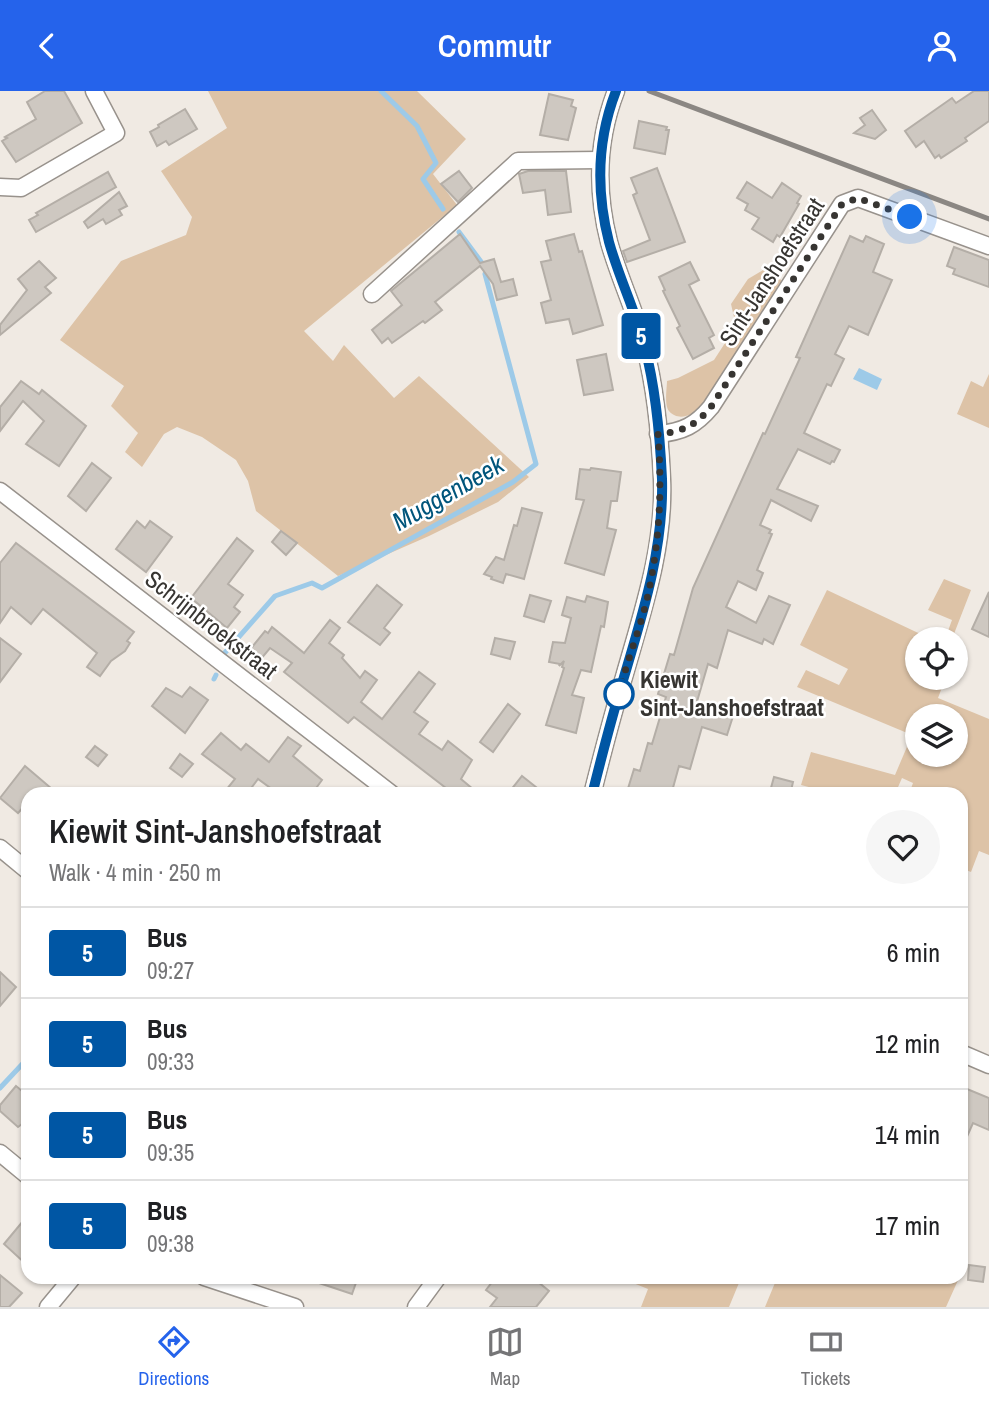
<!DOCTYPE html>
<html lang="en">
<head>
<meta charset="utf-8">
<style>
  body { margin:0; font-family:"Archivo Narrow",sans-serif; background:#f6f6f6; color:#202124; height:100vh; display:flex; flex-direction:column; font-size:26px; white-space:nowrap }
  * { box-sizing:border-box; margin:0 }
  p { font-size:23px; color:#757577 }
  .icon { flex:none; width:38px; height:38px; fill:none; stroke:currentColor; stroke-width:2; stroke-linecap:round; stroke-linejoin:round }
  .map { position:relative; flex:1; overflow:hidden }
  .details { position:absolute; left:21px; top:696px; width:947px; height:497px; display:flex; flex-direction:column; background:#fff; border-radius:21px; box-shadow:0 2px 5px #0004 }
  .details>* { flex:none }
  .badge { padding:0 14px; border-radius:5px; font-size:24px; line-height:46px }
  .buttons { position:absolute; left:905px; top:536px; display:grid; gap:14px }
  .buttons a { display:grid; place-items:center; width:63px; height:63px; border-radius:50%; background:#fff; box-shadow:0 2px 5px #0004; font-size:35px }
  .you { position:absolute; width:35px; height:35px; margin:-18px; border:5px solid #fff; border-radius:50%; background:#1a73e8; box-shadow:0 0 0 10px #1a73e833 }
  .map>.badge { position:absolute; translate:-50% -50%; box-shadow:0 0 0 4px #fff }
  .round { display:grid; place-items:center; flex:none; width:74px; height:74px; border-radius:37px; background:#f6f6f6 }
  .headline { display:flex; align-items:center; justify-content:space-between; height:119px; padding:0 28px }
  h1 { font-size:33px; font-weight:600; line-height:52px }
  ul { padding:0; list-style:none }
  li { display:flex; align-items:center; gap:21px; height:91px; padding:0 28px; border-top:2px solid #e0e0e0 }
  li div { flex:1 }
  li b { display:block; font-size:26px }
  li em { font-style:normal }
  li .badge { min-width:77px; font-weight:700; text-align:center }
  header { display:flex; justify-content:space-between; align-items:center; height:91px; padding:0 28px; background:#2563eb; color:#fff; font-size:32px; font-weight:600 }
  .menu { display:flex; justify-content:space-around; align-items:center; height:98px; border-top:2px solid #e0e0e0; background:#fff; font-size:19px; color:#757577 }
  .menu a { display:grid; justify-items:center; gap:4px }
  .menu .current { color:#2563eb }
  .map>svg:first-child { display:block }
  .green { fill:#ddc3a7; fill-rule:evenodd }
  .water { fill:#9dcae8 }
  .lines { fill:none; stroke-linecap:round; stroke-linejoin:round }
  .stream { stroke:#9dcae8; stroke-width:5 }
  .building { fill:#cec8c1; stroke:#b4aea7; stroke-width:2 }
  .minor-casing { stroke:#98928c; stroke-width:19 }
  .minor { stroke:#fff; stroke-width:16 }
  .rail { stroke:#8b8783; stroke-width:5 }
  .line-casing { stroke:#fff; stroke-width:16 }
  .line { stroke:#0056a4; stroke-width:10 }
  .walk { stroke:#373532; stroke-width:7; stroke-dasharray:0 12.6 }
  .stop-dot { fill:#fff; stroke:#0056a4; stroke-width:3.5 }
  .labels { text-anchor:middle; stroke-width:5; stroke-linejoin:round; paint-order:stroke }
  .street-label { font-size:24px; fill:#373532; stroke:#fff }
  .stop-label { font-size:24px; font-weight:bold; fill:#373532; stroke:#fff; text-anchor:start }
  .water-label { font-size:26px; font-style:italic; fill:#00557b; stroke:#fff }
</style>
</head>
<body>
<header><svg class="icon" aria-label="back" viewBox="0 0 24 24"><path d="M15 5l-7 7 7 7"/></svg>Commutr<svg class="icon" aria-label="person" viewBox="0 0 24 24"><circle cx="12" cy="8" r="4"/><path d="M4 21q1-7 8-7t8 7"/></svg></header>
<div class="map">
<svg width="989" height="1216" viewBox="0 0 989 1216">
  <rect width="100%" height="100%" fill="#f0eae3"/>
  <g class="green">
    <path d="M208,0H417L466,48L433,83L457,114L304,240L333,270L344,254L394,307L419,285L529,386L498,411L429,445L338,485L256,420L248,390L236,369L202,346L177,336L164,343L142,376L125,361L138,342L111,315L124,295L60,249L121,170L186,144L192,126L161,80L227,37Z"/>
    <path d="M768,176L782,190L701,316C694,324 678,331 669,320C664,314 667,297 667,290L678,287L714,269L736,235L731,213L748,188Z"/>
    <path d="M989,283V337L957,323L971,290L983,296Z"/>
    <path d="M944,488L971,499L952,548H945L952,529L928,519Z"/>
    <path d="M827,499L931,548H917V586H946L938,607L989,628V764L979,760L971,781L961,777V704L909,703L913,692L902,687L895,703H827L828,701L801,694L811,661L895,684L912,644L797,596L806,579L839,594L848,578L800,554ZM917,625H956V663H917Z"/>
    <path d="M621,1187H741L729,1216H641L648,1198Z"/>
    <path d="M777,1187V1186L959,1187L946,1216H765Z"/>
  </g>
  <path class="water" d="M859,277L882,288L877,299L853,288Z"/>
  <g class="lines">
    <g class="stream">
      <path d="M381,0L417,35L436,72L423,88L443,118"/>
      <path d="M459,141L482,172"/>
      <path d="M222,565L275,505L312,492L322,497L513,391L536,373L485,183"/>
      <path d="M214,588L216,584"/>
      <path d="M0,997L28,967"/>
    </g>
  </g>
  <g class="building">
    <path d="M45,0H64L82,32L16,71L2,50L7,47L5,46L36,28L27,11Z"/>
    <path d="M974,0H989V30L965,47L967,50L941,67L939,64L935,67L924,50L916,56L905,40L952,7L956,12Z"/>
    <path d="M549,3L573,9L571,15L576,17L568,49L540,44Z"/>
    <path d="M185,18L197,38L169,54L166,50L157,55L150,41L159,36L158,34Z"/>
    <path d="M872,19L886,39L875,48L854,42L865,34L860,27Z"/>
    <path d="M639,30L667,36L666,39H669L665,63L634,57Z"/>
    <path d="M657,77L685,151L627,171L623,160L650,149L633,104L637,102L631,87Z"/>
    <path d="M459,80L472,97L458,111L441,93Z"/>
    <path d="M528,80H566L571,121L548,124L545,99L523,102L519,83Z"/>
    <path d="M108,81L116,96L36,141L29,129L38,124L36,122Z"/>
    <path d="M747,91L772,107L782,92L801,105L797,112L799,113L780,146L777,144L773,151L752,138L759,127L745,119L748,113L737,107Z"/>
    <path d="M119,101L127,115L119,119L122,124L106,133L103,128L88,137L84,131Z"/>
    <path d="M460,143L480,172L494,168L501,191L513,188L517,204L497,209L493,193L480,175L435,211L442,219L425,232L423,230L392,252L388,247L382,252L372,239L402,214L391,200Z"/>
    <path d="M574,143L579,161L582,160L603,234L573,243L569,228L546,232L541,212L551,209L541,171L551,169L546,150Z"/>
    <path d="M850,145L863,151L866,145L884,153L873,181L892,189L868,244L849,235L835,263L844,268L831,295L827,293L804,342L840,359L834,371L832,370L830,373L798,358L777,398L818,415L811,430L771,409L760,434L771,439L769,442L772,443L757,479L763,482L756,499L738,490L726,516L756,532L769,505L790,514L773,553L764,548L762,553L728,539L717,577L708,573L696,614L734,622L727,644L702,636L690,678L679,675L671,704H626L634,678L640,680L648,652L652,653L666,606L658,603L670,563L674,564L693,497L763,342L765,343L800,267L796,266Z"/>
    <path d="M954,156L989,169V196L953,183L955,178L947,175Z"/>
    <path d="M39,170L56,187L45,196L51,202L0,244V234L27,199L18,188Z"/>
    <path d="M690,171L699,189L689,194L714,244L709,247L714,257L693,268L677,237L680,235L663,200L665,199L659,186Z"/>
    <path d="M606,263L613,299L584,304L577,269Z"/>
    <path d="M21,290L39,303L42,299L86,335L59,375L26,353L44,330L23,310L0,340V316Z"/>
    <path d="M92,372L111,387L86,420L68,405Z"/>
    <path d="M591,377L621,381L617,410H611L607,437L616,439L604,484L565,472L584,409L576,408L580,378L590,379Z"/>
    <path d="M522,417L542,422L524,488L506,483L503,492L491,488L492,486L484,483L496,466L504,469L514,434L517,435Z"/>
    <path d="M137,430L145,437L150,430L172,446L146,481L116,458Z"/>
    <path d="M281,440L297,452L286,464L272,451Z"/>
    <path d="M237,447L253,460L228,493L243,504L234,516L240,521L227,537L191,507Z"/>
    <path d="M16,452L134,541L127,550L130,552L125,560L111,570L100,585L87,576L97,562L43,518L31,533L11,516L0,532V472Z"/>
    <path d="M377,494L402,514L384,537L390,542L380,554L348,531Z"/>
    <path d="M989,501V546L972,538Z"/>
    <path d="M530,504L551,510L544,531L524,525Z"/>
    <path d="M587,505L608,511L604,536L601,535L591,581L581,579L572,604L584,607L576,642L546,634L564,577L562,576L564,570L559,575L560,573L549,571L553,551L565,552L571,527L562,524L567,506L585,511Z"/>
    <path d="M330,529L340,537L329,552L344,564L342,567L360,587L365,580L377,589L361,611L382,628L419,581L435,593L414,621L428,631L419,643L442,659L448,650L472,669L461,688L480,704H455L354,626L348,632L284,581L292,572L270,557L255,575L244,566L265,540L268,542L272,536L304,562Z"/>
    <path d="M0,547L21,563L0,591Z"/>
    <path d="M495,547L515,551L510,568L491,563Z"/>
    <path d="M190,596L208,609L185,642L152,615L166,597L182,606Z"/>
    <path d="M508,613L520,623L493,661L480,651Z"/>
    <path d="M221,642L241,659L246,653L269,671L288,646L301,655L293,665L322,689L311,704H280L258,688L246,704H222L235,688L202,663Z"/>
    <path d="M95,655L107,664L98,675L86,666Z"/>
    <path d="M180,663L193,673L182,686L170,677Z"/>
    <path d="M25,675L59,704H28V711L18,722L0,707Z"/>
    <path d="M522,685L546,704H507Z"/>
    <path d="M774,686L793,691L790,704H769Z"/>
    <path d="M0,881L16,896L0,915Z"/>
    <path d="M16,995L28,1005V1038L22,1033L18,1036L0,1020V1014Z"/>
    <path d="M967,998L989,1007V1039L973,1032L961,1059V1014Z"/>
    <path d="M28,1124V1175L4,1153Z"/>
    <path d="M969,1174L985,1176L983,1191L968,1189Z"/>
    <path d="M0,1184L22,1202L9,1216H0Z"/>
    <path d="M310,1186H358L352,1203L310,1189Z"/>
    <path d="M496,1186H532L549,1200L536,1216H490L497,1207L486,1199Z"/>
  </g>
  <g class="lines">
    <defs>
      <g id="minor">
        <path d="M0,96L21,97L116,42L94,0"/>
        <path d="M372,203L518,70L599,69"/>
        <path d="M658,343C683,341 696,334 711,316L842,113L858,107L989,155"/>
        <path d="M0,400L393,704"/>
        <path d="M592,704C602,664 612,625 624,586C642,522 665,456 662,388C660,345 656,299 645,257C636,221 619,187 609,151C596,100 597,49 616,0"/>
        <path d="M0,757L28,780"/>
        <path d="M961,962L989,974"/>
        <path d="M0,1062L28,1085"/>
        <path d="M204,1186L295,1216"/>
        <path d="M48,1216L73,1186"/>
        <path d="M416,1216L438,1186"/>
      </g>
    </defs>
    <use href="#minor" class="minor-casing"/>
    <use href="#minor" class="minor"/>
    <path class="rail" d="M649,0L989,128"/>
  </g>
  <g class="lines">
    <defs>
      <path id="line" d="M592,704C602,664 612,625 624,586C643,522 664,456 662,388C660,345 656,299 645,257C636,221 619,187 609,151C596,100 597,49 616,0"/>
    </defs>
    <use href="#line" class="line-casing"/>
    <use href="#line" class="line"/>
    <path class="walk" d="M619,603C627,568 642,534 649,499C660,447 662,396 658,343C683,341 696,334 711,316L842,113L858,107L910,126"/>
  </g>
  <circle class="stop-dot" cx="619" cy="603" r="14"/>
  <g class="labels">
    <g class="street-label">
      <text transform="translate(772 181) rotate(-57)" y="8">Sint-Janshoefstraat</text>
      <text transform="translate(211 534) rotate(38)" y="8">Schrijnbroekstraat</text>
    </g>
    <g class="stop-label">
      <text x="640" y="597">Kiewit<tspan x="640" dy="28">Sint-Janshoefstraat</tspan></text>
    </g>
    <g class="water-label">
      <text transform="translate(448 402) rotate(-30)" y="9">Muggenbeek</text>
    </g>
  </g>
</svg>
<div class="buttons">
<a><svg class="icon" aria-label="locate" viewBox="0 0 24 24"><circle cx="12" cy="12" r="6"/><path d="M12 2v4M12 18v4M2 12h4M18 12h4"/></svg></a>
<a><svg class="icon" aria-label="layers" viewBox="0 0 24 24"><path d="M12 4l9 5-9 5-9-5zM3 14l9 5 9-5"/></svg></a>
</div>
<div class="you" style="left:910px;top:126px"></div>
<b class="badge" style="left:641px;top:245px;background:#0056a4;color:#fff">5</b>
<section class="details">
<div class="headline"><div><h1>Kiewit Sint-Janshoefstraat</h1><p>Walk · 4 min · 250 m</p></div><a class="round"><svg class="icon" aria-label="heart" viewBox="0 0 24 24"><path d="M12 20l-8-8c-3-5 5-10 8-4 3-6 11-1 8 4z"/></svg></a></div>
<ul>
<li><span class="badge" style="background:#0056a4;color:#fff">5</span><div><b>Bus</b><p>09:27</p></div><em>6 min</em></li>
<li><span class="badge" style="background:#0056a4;color:#fff">5</span><div><b>Bus</b><p>09:33</p></div><em>12 min</em></li>
<li><span class="badge" style="background:#0056a4;color:#fff">5</span><div><b>Bus</b><p>09:35</p></div><em>14 min</em></li>
<li><span class="badge" style="background:#0056a4;color:#fff">5</span><div><b>Bus</b><p>09:38</p></div><em>17 min</em></li>
</ul>
</section>
</div>
<nav class="menu">
<a class="current"><svg class="icon" aria-label="directions" viewBox="0 0 24 24"><path d="M12 3l9 9-9 9-9-9zM9 14v-3h6M13 9l2 2-2 2"/></svg>Directions</a>
<a><svg class="icon" aria-label="map" viewBox="0 0 24 24"><path d="M3 6l6-2 6 2 6-2v14l-6 2-6-2-6 2zM9 4v14M15 6v14"/></svg>Map</a>
<a><svg class="icon" aria-label="tickets" viewBox="0 0 24 24"><path d="M3 7h18v10H3zM15 7v10"/></svg>Tickets</a>
</nav>
</body>
</html>
